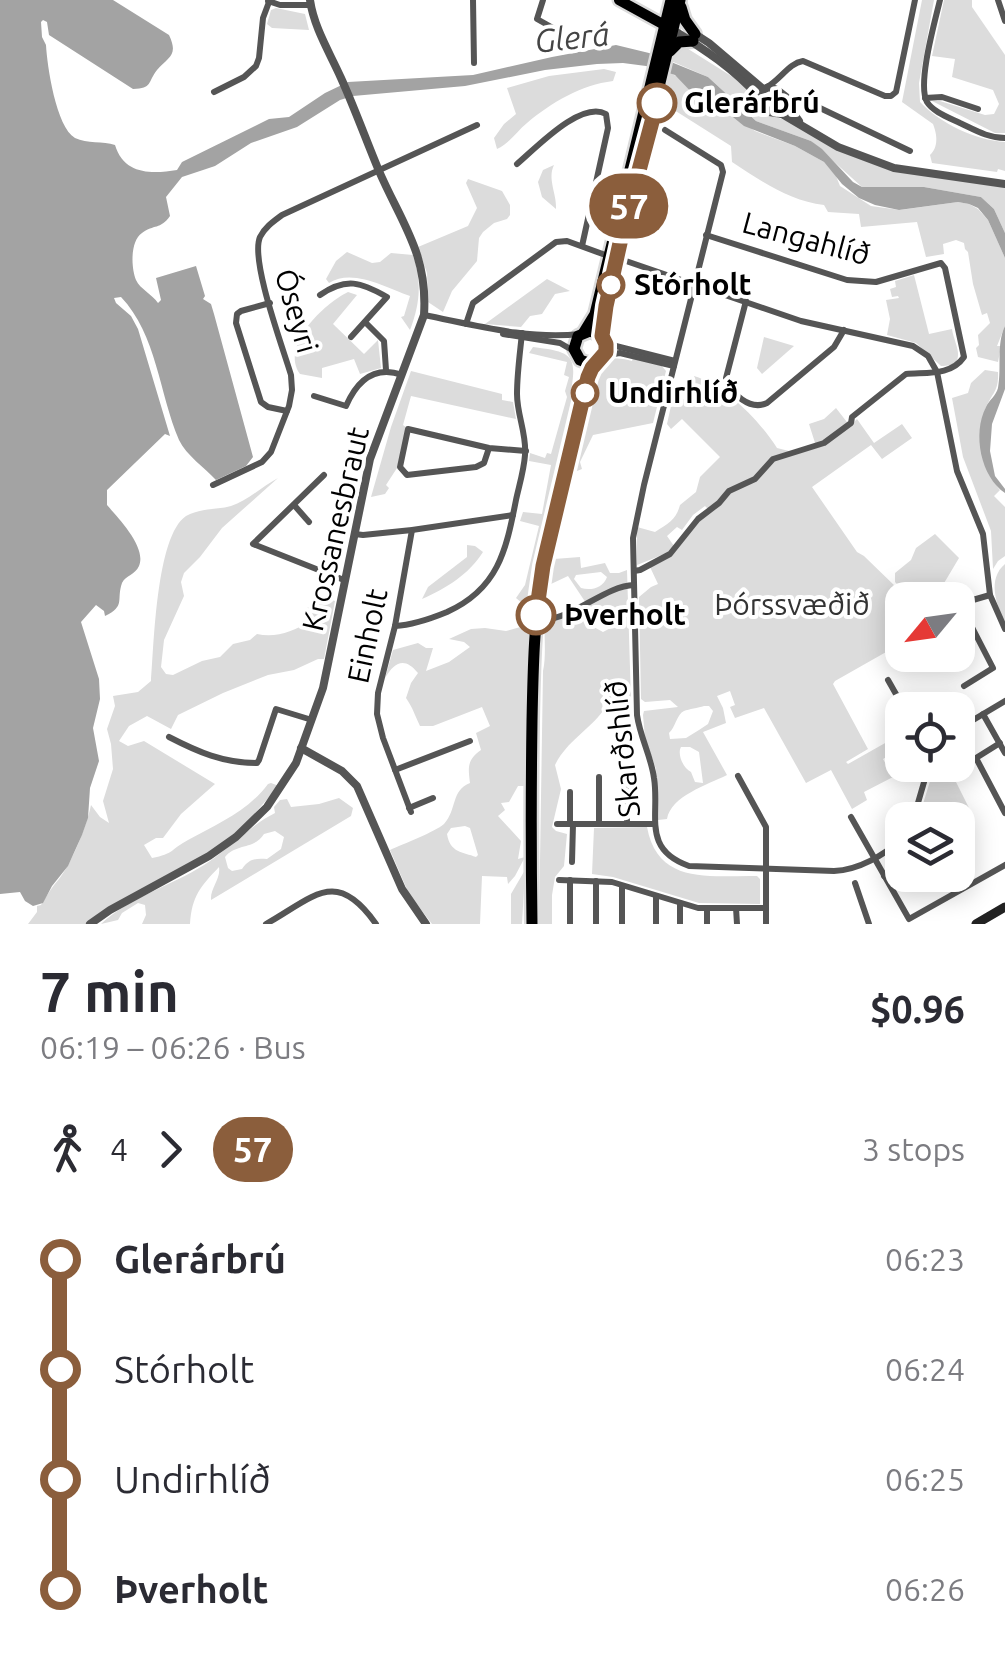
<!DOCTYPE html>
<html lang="en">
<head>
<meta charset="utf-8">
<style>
  body { margin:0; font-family:Ubuntu,sans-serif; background:#f2f2f3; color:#2b2b33; height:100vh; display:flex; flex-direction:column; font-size:38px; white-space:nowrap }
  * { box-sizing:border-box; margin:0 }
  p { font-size:32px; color:#7c7c81 }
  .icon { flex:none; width:55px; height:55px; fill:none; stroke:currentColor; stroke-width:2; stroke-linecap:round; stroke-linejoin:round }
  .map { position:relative; height:924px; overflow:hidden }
  .details { display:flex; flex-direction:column; background:#fff; flex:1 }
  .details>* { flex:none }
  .badge { padding:0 20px; border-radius:32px; font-size:35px; line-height:65px }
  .needle { width:65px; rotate:241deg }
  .tools { position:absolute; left:885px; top:582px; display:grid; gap:20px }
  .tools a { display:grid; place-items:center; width:90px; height:90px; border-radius:20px; background:#fff; box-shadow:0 5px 25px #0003; font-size:50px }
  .map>.badge { position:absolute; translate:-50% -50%; box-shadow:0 0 0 5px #fff }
  .legs { display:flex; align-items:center; gap:15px; height:110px; padding:0 40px; font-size:32px }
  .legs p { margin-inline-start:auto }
  .headline { display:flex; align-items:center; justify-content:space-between; height:170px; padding:0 40px }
  h1 { font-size:55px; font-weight:700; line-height:75px }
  ul { padding:0 40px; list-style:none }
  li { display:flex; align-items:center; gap:35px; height:110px; font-size:38px }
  li i { display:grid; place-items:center; width:15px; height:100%; margin:0 12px; background:currentColor }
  li i::after { content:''; width:25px; height:25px; margin:-12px; border:8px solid; border-radius:50%; background:#fff }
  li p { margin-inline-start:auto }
  li:first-child i { background:linear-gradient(#0000 50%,currentColor 0) }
  li:last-child i { background:linear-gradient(currentColor 50%,#0000 0) }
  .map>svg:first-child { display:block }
  .green { fill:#dcdcdc; fill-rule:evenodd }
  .water { fill:#a3a3a3 }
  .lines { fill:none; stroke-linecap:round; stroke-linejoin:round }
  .primary-casing { stroke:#dbdbdb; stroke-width:15 }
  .trunk-casing { stroke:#dbdbdb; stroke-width:16 }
  .minor { stroke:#555; stroke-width:6 }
  .tertiary { stroke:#555; stroke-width:8 }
  .secondary { stroke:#222; stroke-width:9 }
  .primary { stroke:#000; stroke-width:10 }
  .trunk { stroke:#000; stroke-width:11 }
  .line-1-casing { stroke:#fff; stroke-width:22 }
  .line-1 { stroke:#8b5e3c; stroke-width:15 }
  .stop-1-dot { fill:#fff; stroke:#8b5e3c; stroke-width:5 }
  .labels { text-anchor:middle; stroke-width:8; stroke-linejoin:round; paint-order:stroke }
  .stop-label { font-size:30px; font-weight:bold; fill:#000; stroke:#fff; text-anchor:start }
  .street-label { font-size:30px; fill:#000; stroke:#fff }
  .park-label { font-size:30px; fill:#333; stroke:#fff }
  .water-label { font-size:32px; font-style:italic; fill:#444; stroke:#fff }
</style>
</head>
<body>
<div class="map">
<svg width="1005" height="924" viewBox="0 0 1005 924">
  <rect width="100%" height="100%" fill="#fff"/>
  <g class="green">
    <path d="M922,0H934L919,83L920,102C941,124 975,140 1005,142V171L998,169L997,172L932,163L930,155C939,147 937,134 933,124L902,102Z"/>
    <path d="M944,0H972V7L1005,55V133H995L932,101H940L985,115L994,114L999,104L993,90L952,77L955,59L932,56Z"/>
    <path d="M276,8L305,14L309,30L272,28L267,24L271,10Z"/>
    <path d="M685,47L744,84L760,112L785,120L898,171L1005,187V233L994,209L981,197L924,187H862L811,141L756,121L708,77L671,61L673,52Z"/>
    <path d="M604,69L616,72L613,81C581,85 552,102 527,123C517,131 509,144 497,149L494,138L504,124L516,114L507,88L549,76Z"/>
    <path d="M668,72L678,77L695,96L728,113L755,131L795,146L824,162L836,176L840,186L871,206L900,210L958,202L969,204L978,209L988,220L1005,258V326L997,346H1001L998,362L978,357L976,348L979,345L978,335L990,323L987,313L982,315L973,284L968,252L965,249L964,243L956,240L943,244L944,254L926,257L917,222L861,227L859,214L828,212L824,205C790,201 761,181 732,162L731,146L663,103Z"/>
    <path d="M554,165C547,179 557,194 556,209L542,197L538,182L543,170Z"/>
    <path d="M468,179L502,191L510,205V215L507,219L494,223L483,232L479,238L477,261L452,291L443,312L428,302L427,273L418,247L468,226L477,208L466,183Z"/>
    <path d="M347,252L372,263L380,262L391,253L413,255C422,282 420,304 410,330L401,317L404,316L410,296C386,288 353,268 329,283L326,279L336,261Z"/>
    <path d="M914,275L929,334L952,329C954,344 970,366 941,366L916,343L887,335L890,319L886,300L899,298L898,296L892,297L890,289L896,287L895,281Z"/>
    <path d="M547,279L570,291L555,294L542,314L530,316L521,327L485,324Z"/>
    <path d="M348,292L357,295L333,324L364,354L378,340L381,368L360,374L354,359L322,368V378L300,374C280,345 324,304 348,292Z"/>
    <path d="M764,337L794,346L762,374L757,368Z"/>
    <path d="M533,347C573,352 578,355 570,396L575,398L577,404L532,603L526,611L523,612L521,609L522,603L516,598L525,585L539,526L520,521L523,512L542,514L551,465L529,461L530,453L545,458L547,453L551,454L567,397L565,391L569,377L564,375L567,362L529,353Z"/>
    <path d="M633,357L661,365L666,371L653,423L593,435L580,462L582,469L577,471L573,468C578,447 589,378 601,365C610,356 621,358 632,361Z"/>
    <path d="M985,370L998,372C999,393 991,393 985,410C978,428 987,476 1000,490L994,496L1005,507V556L998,561L993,569L991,531L963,457L952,398L968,393L971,383Z"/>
    <path d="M411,371L502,394V400L513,402L516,419L411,396L403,425L407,428L397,468L386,485L389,488L385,494L371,497L391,427Z"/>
    <path d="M694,376C725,385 760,421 777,448L793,452L816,446L809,424L824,419L836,408L850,426L857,419L874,443L902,424L912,438L882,459L871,445L812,487L857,552L864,556L897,588L900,587L895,582V573L911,560L916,548L935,534L959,558L934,600H902V643L835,681L833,684L868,749L846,762L848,764L894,738L900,749L883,759L893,777L864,792L867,800L852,809L831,770L806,783L764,708L735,718L730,707L735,705L730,691L717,696L723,708L726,723L703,732L727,775C707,785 671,796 667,819L658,820L656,769L645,738L643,715L644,711L678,707L670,700L645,702L641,699L639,597L651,587L658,584L650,567L673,554L695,524L710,511L705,506L693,515L682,530L677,527L667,536L674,546L667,553L637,565V527L655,532C669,523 676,520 680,505L696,492L700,477L720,457L682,419L671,429L667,424L673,397L688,400ZM704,706H709L713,711L708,724L699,730L686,738L670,739L669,733C675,728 677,714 684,711C689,709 698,708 704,706ZM681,747H690L699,752L703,783L695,782L691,772C683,768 677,754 681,747Z"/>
    <path d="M278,478L222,528L200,557L184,573L181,582L184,596L164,640L161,667L166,674L173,675L202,661L220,657L233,644L250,640L257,634C275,638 294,632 309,621L306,608L318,605V596L335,601L324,659H318L294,670L268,675L223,693L178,715L171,729L147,716L129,726L119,741L128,746L144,741L215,784L181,814L163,838H156L144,845L152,858C174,854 171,849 188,840C217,824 247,812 268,784L271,783L279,786L237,833L206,855L87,924H28L37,912V906L41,905C47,895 52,887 59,879C72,863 87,825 91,805L100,817L109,823L103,801L113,769L111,744L107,729L115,706L113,696L138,692L151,681C154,646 156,536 186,516C200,508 217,510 231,506C247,501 263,486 278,478Z"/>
    <path d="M467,545L475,546L483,552C468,575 447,588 422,599L428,587L467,557Z"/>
    <path d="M580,557L581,568L605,563L610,573H619L627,570L631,701L602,702L603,711C588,731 567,741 555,765L561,789L552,827L556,831L567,834L564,866L555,877L552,895V924H539L543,671C547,654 543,627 545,608L551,617L588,606L568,576L551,584L546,598L548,576L554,559ZM601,572L607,577C603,588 591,591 581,588L574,579L576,575ZM616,608L623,610L626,614L624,621L603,632L592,626V618Z"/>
    <path d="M1005,564V623C996,604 987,579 1005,564Z"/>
    <path d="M531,624L527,786H518L509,802L501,803L505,810L498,816L521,841L518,859L525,857L515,876L508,884L507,877L482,876L480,924H432L409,894L390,850C403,844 435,832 444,824C457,810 451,790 470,783C468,767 467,760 481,750L476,733L490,726L482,707L433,726H420C415,716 413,708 406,698L411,683L418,673C405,657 395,661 385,678L393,650L418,643L426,648H433L426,671L449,662L470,647L464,642L449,639L471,629L485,628L506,631ZM465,826L470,828L478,855L476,857C463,852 450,853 447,834L451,828Z"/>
    <path d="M935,765H954L949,768L973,816L958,827V820H918Z"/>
    <path d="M339,798L353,808L351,816L211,900C210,888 221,879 219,867C200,887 192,896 190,924H142L146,915L145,905L138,903L122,913L118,920L101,924C130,897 171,886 204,865C229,849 249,826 275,813L274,807L280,800L287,799L291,807L319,804ZM275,831L284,837L281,849L267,859C255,858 249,859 242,869L232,871L228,868L225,857C236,843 254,850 264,834Z"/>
    <path d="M647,827C658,886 711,875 757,876L760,879V904L699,903L613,877L592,874L594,828Z"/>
    <path d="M525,870L522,924H511V894Z"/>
  </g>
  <g class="water">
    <path d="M0,0H113L169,35C179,56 168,57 157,70C147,83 153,88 133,89L49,35L47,22L43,20L41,22L42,37L46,45C47,65 56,127 75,138C87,144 103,141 115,145C124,175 152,174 177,170L182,162L269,119L289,117L325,93L348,82L473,75L552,57L616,45L649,53L708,77L756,121L811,141L822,149L853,182L862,187H924L981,197L994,209L1005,233V258L988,220L978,208L969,204L958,202L899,210L875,205L859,198L842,184L824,162L795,146L744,126L728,113L695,96L675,75L646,66L623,63L597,64L545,70L465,86L353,96L340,100L297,127L251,143L215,166L182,177L166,197L170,216C160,230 154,224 142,233C130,241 131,268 136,280C140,289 152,294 158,303L161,300L156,278L196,266L205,296L203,299L211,304L214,314L253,457L246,466L216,480C205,468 186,455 179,440C159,393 157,335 121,297L114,298L116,303L131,316L138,329L170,436L165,434L107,490V505C118,518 147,547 139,566C135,575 126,575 122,583C116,600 126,606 105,616L104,611L96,605L81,622L99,679L100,699L93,728L99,761L90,788L88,818L82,835L68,866L52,886L43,903L33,906L25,901L20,892L0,894Z"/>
    <path d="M1005,326V389L992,424L990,451L995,476L1005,489V493C981,477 972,434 986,407C989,400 996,396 998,388C1002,367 996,345 1005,326Z"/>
  </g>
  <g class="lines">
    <defs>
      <path id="primary" d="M619,0L668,27"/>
      <g id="trunk">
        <path d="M681,7L685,20L695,34"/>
        <path d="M670,51L679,42L693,41"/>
        <path d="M584,332L595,314L671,0"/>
        <path d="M602,336L590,331L578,336L574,349L580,360C591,365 605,365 607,349C608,339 603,342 602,333C602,325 605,314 606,306L680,0"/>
        <path d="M532,924C531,856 531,789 532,721C533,669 534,618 543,566L588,376L597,363"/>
      </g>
    </defs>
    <use href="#primary" class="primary-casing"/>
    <use href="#trunk" class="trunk-casing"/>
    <g class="minor">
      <path d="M473,0L474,63"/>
      <path d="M543,0L537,19L562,33"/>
      <path d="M940,0C935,21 917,84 927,102C933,112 950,118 960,123C975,130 988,138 1005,138"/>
      <path d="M998,0L1005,21"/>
      <path d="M268,1L280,5H311"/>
      <path d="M767,87C781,79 789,63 803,61L885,96H891L896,92L915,0"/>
      <path d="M214,92L244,77L256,66L259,58L263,18L269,2"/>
      <path d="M925,98L942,97L978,109"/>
      <path d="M788,101L799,98L910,151"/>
      <path d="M665,130L721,165L723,172L644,485L633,538L637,715C640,737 651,756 654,778C660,815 641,849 689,866L834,871C859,870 884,855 902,839"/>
      <path d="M517,164C536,148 581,100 606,114L608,128L582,246"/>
      <path d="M626,261L801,321L913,346L928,356L937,372L957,471L983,534L990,595L1005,629"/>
      <path d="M320,295C346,277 361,282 387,297L351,337"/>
      <path d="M746,301L726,378C731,394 750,411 767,403L834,347L844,330"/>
      <path d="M270,303L241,311L237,314L236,323L261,402L268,407L287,411"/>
      <path d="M424,315C475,325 528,340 580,334"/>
      <path d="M365,322L384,341L386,370"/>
      <path d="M466,324L473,303L556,242L567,241L611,257"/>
      <path d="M503,334L560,343L572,350"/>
      <path d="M608,344L675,361"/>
      <path d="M607,355L620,353L674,366"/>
      <path d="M314,396L346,406C357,381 374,365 402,375"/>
      <path d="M489,448L484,463L476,467L407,475L400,467L408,429L489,448L526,451"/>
      <path d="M324,475L253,544L344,580"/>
      <path d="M213,485L262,462L271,452L289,406L292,390L291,375C283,348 250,260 260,237C265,227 274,221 282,215L477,125"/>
      <path d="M294,505L309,522"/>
      <path d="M355,534L363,535L412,530L513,515"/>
      <path d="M634,571L640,570L670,554L698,519L719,503L729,491L755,479L773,459L824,443L851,423L852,417L906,374C926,372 951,376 964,357L945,268L941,263L876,282L847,280L706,235"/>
      <path d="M959,604L990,595"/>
      <path d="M960,604L993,668L964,686"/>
      <path d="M550,619C580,613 607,586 634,585"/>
      <path d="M395,626C413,625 430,619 447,612C498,589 506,551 516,500C519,486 524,470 525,455C527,435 517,415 517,394C517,374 520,353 522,333"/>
      <path d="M888,680L905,710"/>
      <path d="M983,714L1005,753"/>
      <path d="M958,729L1005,701"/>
      <path d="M169,737C198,752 223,763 257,763L259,760L276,709L312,720"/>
      <path d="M1000,743L976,758L1005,813"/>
      <path d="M395,770L470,741"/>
      <path d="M626,771L627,823"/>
      <path d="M738,776L766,827V924"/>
      <path d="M599,777V823"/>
      <path d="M570,792V823"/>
      <path d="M409,808L433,798"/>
      <path d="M411,812L383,738L377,714L378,693L395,626L412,530"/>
      <path d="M851,817L909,919L1005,865"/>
      <path d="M913,820L929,765"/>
      <path d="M557,824H654"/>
      <path d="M572,862L573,824"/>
      <path d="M884,876L902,866"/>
      <path d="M559,880L612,882L698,908H766"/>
      <path d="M855,883L869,924"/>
      <path d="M707,908V924"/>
      <path d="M736,908L737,924"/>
      <path d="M266,924C314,897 336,867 376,924"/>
      <path d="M570,924V880"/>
      <path d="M596,924V881"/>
      <path d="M622,924V886"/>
      <path d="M656,924V896"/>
      <path d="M680,924V903"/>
    </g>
    <g class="tertiary">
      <path d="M673,30C704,49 734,69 759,97"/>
      <path d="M692,32L709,43L762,88"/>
      <path d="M789,107L782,114L769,112L759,101L760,91L769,87L777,90L786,97L789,107L799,121"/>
      <path d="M782,114L838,147L894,168L1005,184"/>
      <path d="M301,748L342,771L357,786L402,889L426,924"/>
      <path d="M90,924L110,910L209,856L236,837L267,807L296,763L323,688L370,459L424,315C428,254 402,224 379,171C366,140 355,109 341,78C330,53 314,28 310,0"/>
    </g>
    <path class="secondary" d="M976,924L1005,907"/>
    <use href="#primary" class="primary"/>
    <use href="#trunk" class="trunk"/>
  </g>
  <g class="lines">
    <defs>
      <path id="line-1" d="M536,615L543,566L588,377L592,368L606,352V344L602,336L606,306L622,234L657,103"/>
    </defs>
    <use href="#line-1" class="line-1-casing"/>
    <use href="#line-1" class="line-1"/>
  </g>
  <g class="stop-1-dot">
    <circle cx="657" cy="103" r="18"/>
    <circle cx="611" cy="285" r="12"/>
    <circle cx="585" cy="393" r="12"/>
    <circle cx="536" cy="615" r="18"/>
  </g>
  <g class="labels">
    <g class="stop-label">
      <text x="684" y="113">Glerárbrú</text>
      <text x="634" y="295">Stórholt</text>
      <text x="608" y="403">Undirhlíð</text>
      <text x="564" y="625">Þverholt</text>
    </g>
    <g class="street-label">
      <text transform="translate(806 239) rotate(15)" y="10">Langahlíð</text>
      <text transform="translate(296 311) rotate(74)" y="10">Óseyri</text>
      <text transform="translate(336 529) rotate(-77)" y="10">Krossanesbraut</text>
      <text transform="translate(368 636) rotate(-78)" y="10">Einholt</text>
      <text transform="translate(623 749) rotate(-96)" y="10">Skarðshlíð</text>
    </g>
    <g class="park-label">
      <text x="792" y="615">Þórssvæðið</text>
    </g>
    <g class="water-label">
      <text transform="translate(572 38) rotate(-6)" y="11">Glerá</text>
    </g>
  </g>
</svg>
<div class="tools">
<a><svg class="needle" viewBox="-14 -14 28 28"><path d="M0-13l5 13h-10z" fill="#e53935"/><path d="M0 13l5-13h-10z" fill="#7c7c81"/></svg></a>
<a><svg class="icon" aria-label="locate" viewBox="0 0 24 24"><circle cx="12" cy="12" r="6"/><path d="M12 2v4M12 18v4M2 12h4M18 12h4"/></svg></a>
<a><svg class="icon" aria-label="layers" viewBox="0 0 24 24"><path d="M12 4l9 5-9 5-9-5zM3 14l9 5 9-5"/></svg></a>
</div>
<b class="badge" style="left:629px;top:206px;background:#8b5e3c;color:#fff">57</b>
</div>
<section class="details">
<div class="headline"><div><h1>7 min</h1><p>06:19 – 06:26 · Bus</p></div><b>$0.96</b></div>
<div class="legs"><svg class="icon" aria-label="walk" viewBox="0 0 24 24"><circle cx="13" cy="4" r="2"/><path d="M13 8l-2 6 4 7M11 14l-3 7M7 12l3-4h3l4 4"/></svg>4<svg class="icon" aria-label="forward" viewBox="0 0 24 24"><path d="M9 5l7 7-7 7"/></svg><b class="badge" style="background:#8b5e3c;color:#fff">57</b><p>3 stops</p></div>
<ul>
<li><i style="color:#8b5e3c"></i><b>Glerárbrú</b><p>06:23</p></li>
<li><i style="color:#8b5e3c"></i><span>Stórholt</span><p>06:24</p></li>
<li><i style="color:#8b5e3c"></i><span>Undirhlíð</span><p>06:25</p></li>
<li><i style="color:#8b5e3c"></i><b>Þverholt</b><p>06:26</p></li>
</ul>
</section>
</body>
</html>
